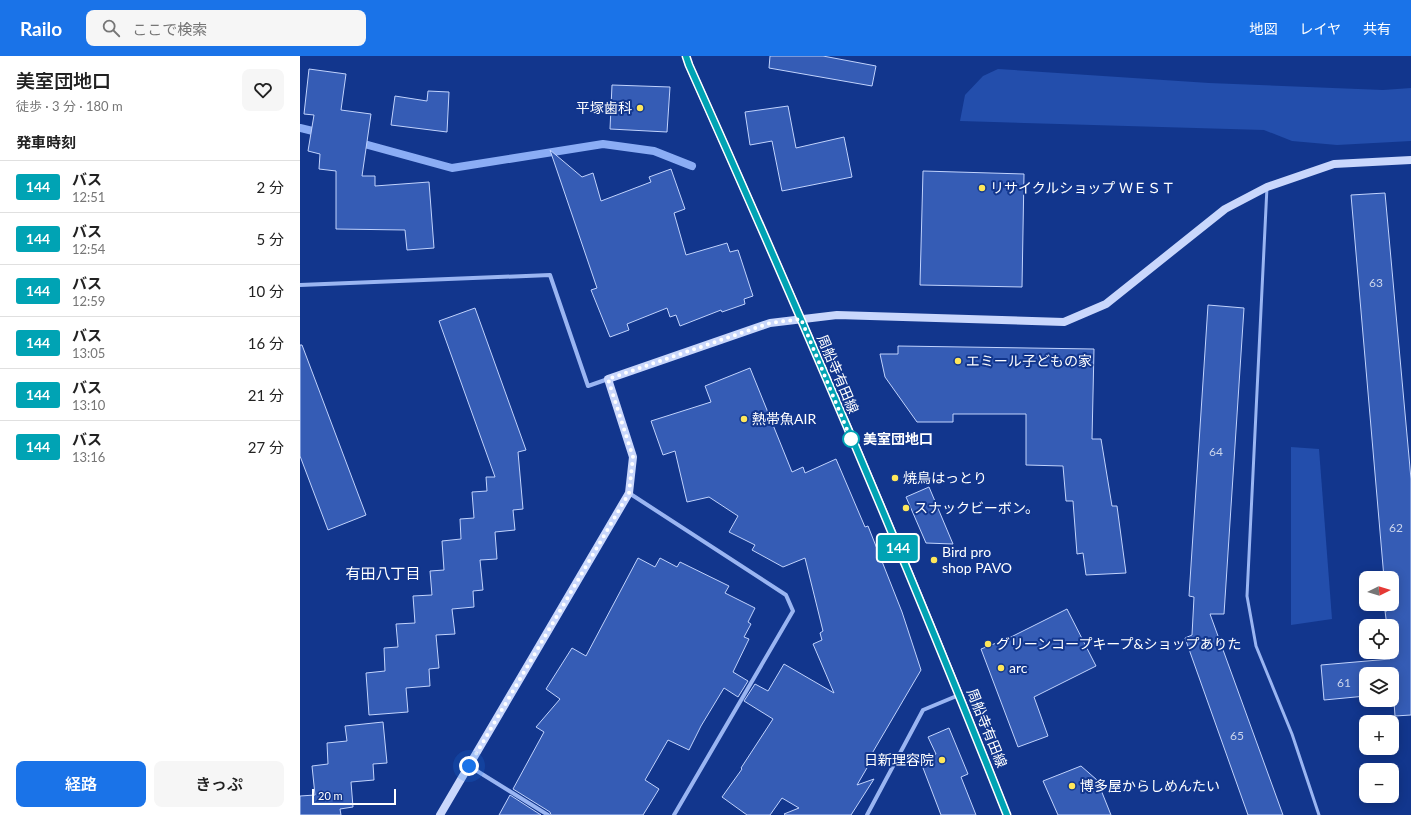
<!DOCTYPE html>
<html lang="ja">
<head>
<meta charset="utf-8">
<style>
  body { margin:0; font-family:Lato,"Noto Sans JP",sans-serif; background:#f6f6f6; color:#222; height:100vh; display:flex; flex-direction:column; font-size:15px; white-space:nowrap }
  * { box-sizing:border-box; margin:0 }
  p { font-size:13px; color:#767676 }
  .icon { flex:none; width:22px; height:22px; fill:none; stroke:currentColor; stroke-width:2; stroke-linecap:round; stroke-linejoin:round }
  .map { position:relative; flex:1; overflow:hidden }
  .details { display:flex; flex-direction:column; background:#fff; width:300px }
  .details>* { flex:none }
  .badge { padding:0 8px; border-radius:3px; font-size:14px; line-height:26px }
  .needle { width:26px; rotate:85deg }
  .tools { position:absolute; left:1059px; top:515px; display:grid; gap:8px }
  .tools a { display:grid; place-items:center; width:40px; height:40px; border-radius:8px; background:#fff; box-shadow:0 2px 10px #0003; font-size:20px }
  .scale { position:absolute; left:12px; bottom:10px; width:84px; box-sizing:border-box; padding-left:4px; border:2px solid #fff; border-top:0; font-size:11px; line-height:14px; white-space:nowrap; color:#fff; -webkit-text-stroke:3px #12368d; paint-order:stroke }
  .you { position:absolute; width:20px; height:20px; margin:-10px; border:3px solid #fff; border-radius:50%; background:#1a73e8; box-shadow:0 0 0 6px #1a73e833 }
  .map>.badge { position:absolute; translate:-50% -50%; box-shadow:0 0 0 2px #fff }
  h2 { padding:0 16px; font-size:15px; line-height:36px }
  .round { display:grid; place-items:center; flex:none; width:42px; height:42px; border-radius:8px; background:#f6f6f6 }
  .overview { display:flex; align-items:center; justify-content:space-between; height:68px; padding:0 16px }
  h1 { font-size:19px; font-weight:600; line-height:30px }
  .button { display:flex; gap:8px; margin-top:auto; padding:8px 16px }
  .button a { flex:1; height:46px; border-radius:8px; background:#1a73e8; color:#fff; font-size:16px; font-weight:600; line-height:46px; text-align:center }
  .button a+a { background:#f6f6f6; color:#222 }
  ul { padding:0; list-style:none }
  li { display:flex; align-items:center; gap:12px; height:52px; padding:0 16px; border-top:1px solid #e0e0e0 }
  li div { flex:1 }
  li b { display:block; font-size:15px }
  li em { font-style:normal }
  li .badge { min-width:44px; font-weight:700; text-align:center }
  header { display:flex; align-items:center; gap:24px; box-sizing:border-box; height:56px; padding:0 20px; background:#1a73e8; color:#fff }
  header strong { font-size:19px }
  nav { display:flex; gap:22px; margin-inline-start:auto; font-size:14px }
  .search { width:280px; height:36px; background:#f6f6f6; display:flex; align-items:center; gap:10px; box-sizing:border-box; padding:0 14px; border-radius:8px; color:#767676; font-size:15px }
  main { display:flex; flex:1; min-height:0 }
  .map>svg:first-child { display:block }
  .green { fill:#234eac }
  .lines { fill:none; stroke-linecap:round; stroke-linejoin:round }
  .stream { stroke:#8badf5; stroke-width:8 }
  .building { fill:#355cb5; stroke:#c1d3fd }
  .lane { stroke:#9ab5f2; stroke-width:3 }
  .street { stroke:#9ab5f2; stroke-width:4 }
  .secondary { stroke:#c9d7fc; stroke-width:8 }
  .line-casing { stroke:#fff; stroke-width:9 }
  .line { stroke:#00a3b4; stroke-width:6 }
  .walk { stroke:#fff; stroke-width:4; stroke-dasharray:0 7.2 }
  .poi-dot { fill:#ffe75a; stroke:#12368d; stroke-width:1.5 }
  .stop-dot { fill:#fff; stroke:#00a3b4; stroke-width:2 }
  .labels { text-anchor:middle; stroke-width:4; stroke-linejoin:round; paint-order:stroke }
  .number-label { font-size:12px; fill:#ccd6ec }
  .poi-label { font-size:14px; fill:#fff; stroke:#12368d; text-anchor:start }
  .street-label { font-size:14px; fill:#fff; stroke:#12368d }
  .stop-label { font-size:14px; font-weight:bold; fill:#fff; stroke:#12368d; text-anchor:start }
  .neighbourhood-label { font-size:15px; fill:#fff; stroke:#12368d }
</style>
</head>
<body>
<header>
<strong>Railo</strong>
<div class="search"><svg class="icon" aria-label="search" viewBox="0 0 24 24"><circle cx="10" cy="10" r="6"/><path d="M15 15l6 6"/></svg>ここで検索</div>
<nav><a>地図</a><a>レイヤ</a><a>共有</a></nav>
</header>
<main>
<section class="details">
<div class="overview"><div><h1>美室団地口</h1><p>徒歩 · 3 分 · 180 m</p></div><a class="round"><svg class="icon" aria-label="heart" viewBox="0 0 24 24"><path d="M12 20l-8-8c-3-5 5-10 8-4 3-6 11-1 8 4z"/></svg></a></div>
<h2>発車時刻</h2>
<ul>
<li><span class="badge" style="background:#00a3b4;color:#fff">144</span><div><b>バス</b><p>12:51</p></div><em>2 分</em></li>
<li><span class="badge" style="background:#00a3b4;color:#fff">144</span><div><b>バス</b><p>12:54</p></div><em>5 分</em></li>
<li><span class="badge" style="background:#00a3b4;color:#fff">144</span><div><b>バス</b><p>12:59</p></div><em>10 分</em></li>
<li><span class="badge" style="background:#00a3b4;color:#fff">144</span><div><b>バス</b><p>13:05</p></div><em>16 分</em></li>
<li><span class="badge" style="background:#00a3b4;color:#fff">144</span><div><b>バス</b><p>13:10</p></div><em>21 分</em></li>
<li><span class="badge" style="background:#00a3b4;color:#fff">144</span><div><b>バス</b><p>13:16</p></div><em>27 分</em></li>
</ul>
<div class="button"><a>経路</a><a>きっぷ</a></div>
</section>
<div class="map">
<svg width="1111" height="759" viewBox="0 0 1111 759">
  <rect width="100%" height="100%" fill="#12368d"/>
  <g class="green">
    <path d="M698,13L909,27L1083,34L1111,32V85L1037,89L992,85L964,74L660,65L665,39L683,20Z"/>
    <path d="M991,391L1019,393L1032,563L991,569Z"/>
  </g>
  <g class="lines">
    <g class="stream">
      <path d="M0,72L21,77"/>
      <path d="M57,86L152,112L303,88L354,95L392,110"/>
    </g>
  </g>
  <g class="building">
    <path d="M470,0H523L576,10L572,30L469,12Z"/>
    <path d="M9,13L46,18L41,54L71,58L62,120H75V130L129,126L134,192L107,194L105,174L36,173V115L19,113L20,98L8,95L14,59L4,58Z"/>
    <path d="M312,29L370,31L367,76L310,73Z"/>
    <path d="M128,35L149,36L147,76L91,69L95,40L127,45Z"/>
    <path d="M488,50L496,92L544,81L552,121L482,135L472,85L450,89L445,56Z"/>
    <path d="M250,94L282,121L293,117L301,145L351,126L349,121L371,113L385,153L374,157L386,199L427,187L430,196L438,194L453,240L444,243L445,248L422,256L421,254L380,270L376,259L370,261L367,252L327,268L329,274L310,281L291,234L297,232Z"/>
    <path d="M623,115L724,118L722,231L620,229Z"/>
    <path d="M1085,137L1111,423V659L1095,660L1092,618H1066V640L1024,644L1021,609L1090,603L1089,596H1092V570H1087L1085,555H1087V548H1092V522H1084L1051,139Z"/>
    <path d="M908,249L944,252L924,558H910L983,759H948L885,582L892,579L894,541L889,540Z"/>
    <path d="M175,252L226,394L218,396L223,453L213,454L215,474L195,476L197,503L180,504L183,534L173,535L174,551L152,553L155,578L136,579L139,612L129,613L130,630L106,632L108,656L69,659L66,617L85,615L84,592L98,591L96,568L115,567L113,540L132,539L130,515L144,514L142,485L161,483L160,463L174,462L172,436L187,435L186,421H195L139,265Z"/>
    <path d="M0,289H2L66,459L28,474L0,400Z"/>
    <path d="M598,290L794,293L792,383H801L812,450H817L826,517L786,519L783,497L777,498L773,445H766L763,410L726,409V358H653V366H617L585,321L580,298H598Z"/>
    <path d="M450,312L492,416L503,411L505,417L536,403L565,471L568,470L602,556L621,614L567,706L571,705L557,729L574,723L551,759H485L484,758L499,752L482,742L470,759H447L422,741L442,713L441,712L473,663L444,645L455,628L468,635L484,608L534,637L513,588L522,584L520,577L523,575L505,502L483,511L452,494L455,489L429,476L438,460L409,441L387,446L375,395L363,399L351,365L411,346L405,330Z"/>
    <path d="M629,431L653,488L626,487L606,441Z"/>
    <path d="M338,502L355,511L360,502L377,511L380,506L429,530L425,537L455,552L448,566L451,568L444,581L449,583L433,616L448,625L438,641L424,632L401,670L389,694L368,684L345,724L359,733L343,759H251L250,756L213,733L244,676L236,671L260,643L246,633L272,592L286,600Z"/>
    <path d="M767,553L796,610L734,641L748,680L718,691L681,593L709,582Z"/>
    <path d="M83,666L87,707L73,708L74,724L51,726L53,751L40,753L41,759H0V740L15,739L12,710L28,708L27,687L47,685L45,670Z"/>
    <path d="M649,672L668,718L661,721L676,759H641L620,704L636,698L628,681Z"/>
    <path d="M781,710L797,724L811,759H758L743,725Z"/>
    <path d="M210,739L241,759H199Z"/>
  </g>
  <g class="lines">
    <path class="lane" d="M967,131L947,540L956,590L992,678L1019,759"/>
    <g class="street">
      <path d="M0,229L250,219L288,330L308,323"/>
      <path d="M329,437L486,539L493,555L374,759"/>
      <path d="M169,710L248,759"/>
      <path d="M567,759L623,654L659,639"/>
    </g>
    <g class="secondary">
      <path d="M386,0L389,9C500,257 608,506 707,759"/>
      <path d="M140,759L329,437L333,401L308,323L470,267L537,259L764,266L806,248L925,153L967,131L1034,108L1111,104"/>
    </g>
  </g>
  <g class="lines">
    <defs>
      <path id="line" d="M386,0L389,9C500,257 607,507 707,759"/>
    </defs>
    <use href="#line" class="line-casing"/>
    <use href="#line" class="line"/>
    <path class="walk" d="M169,710L329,437L333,401L308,323L470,267L501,263L551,383"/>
  </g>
  <g class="poi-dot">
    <circle cx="340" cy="52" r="4"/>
    <circle cx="682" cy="132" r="4"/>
    <circle cx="658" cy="305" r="4"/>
    <circle cx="444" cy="363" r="4"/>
    <circle cx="595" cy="422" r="4"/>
    <circle cx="606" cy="452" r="4"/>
    <circle cx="634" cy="504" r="4"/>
    <circle cx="688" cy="588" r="4"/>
    <circle cx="701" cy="612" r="4"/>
    <circle cx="642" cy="704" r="4"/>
    <circle cx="772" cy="730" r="4"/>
  </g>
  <circle class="stop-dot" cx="551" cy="383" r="8"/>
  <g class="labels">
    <g class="number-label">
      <text x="1076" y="231">63</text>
      <text x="916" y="400">64</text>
      <text x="1096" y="476">62</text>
      <text x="1044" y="631">61</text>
      <text x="937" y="684">65</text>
    </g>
    <g class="poi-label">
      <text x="332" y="57" text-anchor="end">平塚歯科</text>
      <text x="690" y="137">リサイクルショップ ＷＥＳＴ</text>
      <text x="666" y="310">エミール子どもの家</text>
      <text x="452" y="368">熱帯魚AIR</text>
      <text x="603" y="427">焼鳥はっとり</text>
      <text x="614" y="457">スナックビーボン。</text>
      <text x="642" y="501">Bird pro<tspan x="642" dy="16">shop PAVO</tspan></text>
      <text x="696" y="593">グリーンコープキープ&amp;ショップありた</text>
      <text x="709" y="617">arc</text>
      <text x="634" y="709" text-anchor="end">日新理容院</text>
      <text x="780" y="735">博多屋からしめんたい</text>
    </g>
    <g class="street-label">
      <text transform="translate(538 318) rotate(67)" y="5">周船寺有田線</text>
      <text transform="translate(687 672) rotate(68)" y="5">周船寺有田線</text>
    </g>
    <g class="stop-label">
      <text x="563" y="388">美室団地口</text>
    </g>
    <g class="neighbourhood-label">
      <text x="83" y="523">有田八丁目</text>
    </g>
  </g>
</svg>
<div class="tools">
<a><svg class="needle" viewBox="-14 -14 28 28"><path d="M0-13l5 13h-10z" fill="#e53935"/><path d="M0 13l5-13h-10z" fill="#767676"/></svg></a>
<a><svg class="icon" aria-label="locate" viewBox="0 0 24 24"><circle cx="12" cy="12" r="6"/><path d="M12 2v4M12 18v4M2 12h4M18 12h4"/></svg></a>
<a><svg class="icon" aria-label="layers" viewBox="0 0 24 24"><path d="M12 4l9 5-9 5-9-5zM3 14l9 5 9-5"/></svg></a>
<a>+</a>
<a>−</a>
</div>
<div class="scale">20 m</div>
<div class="you" style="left:169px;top:710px"></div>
<b class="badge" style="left:598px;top:492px;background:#00a3b4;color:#fff">144</b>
</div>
</main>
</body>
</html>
